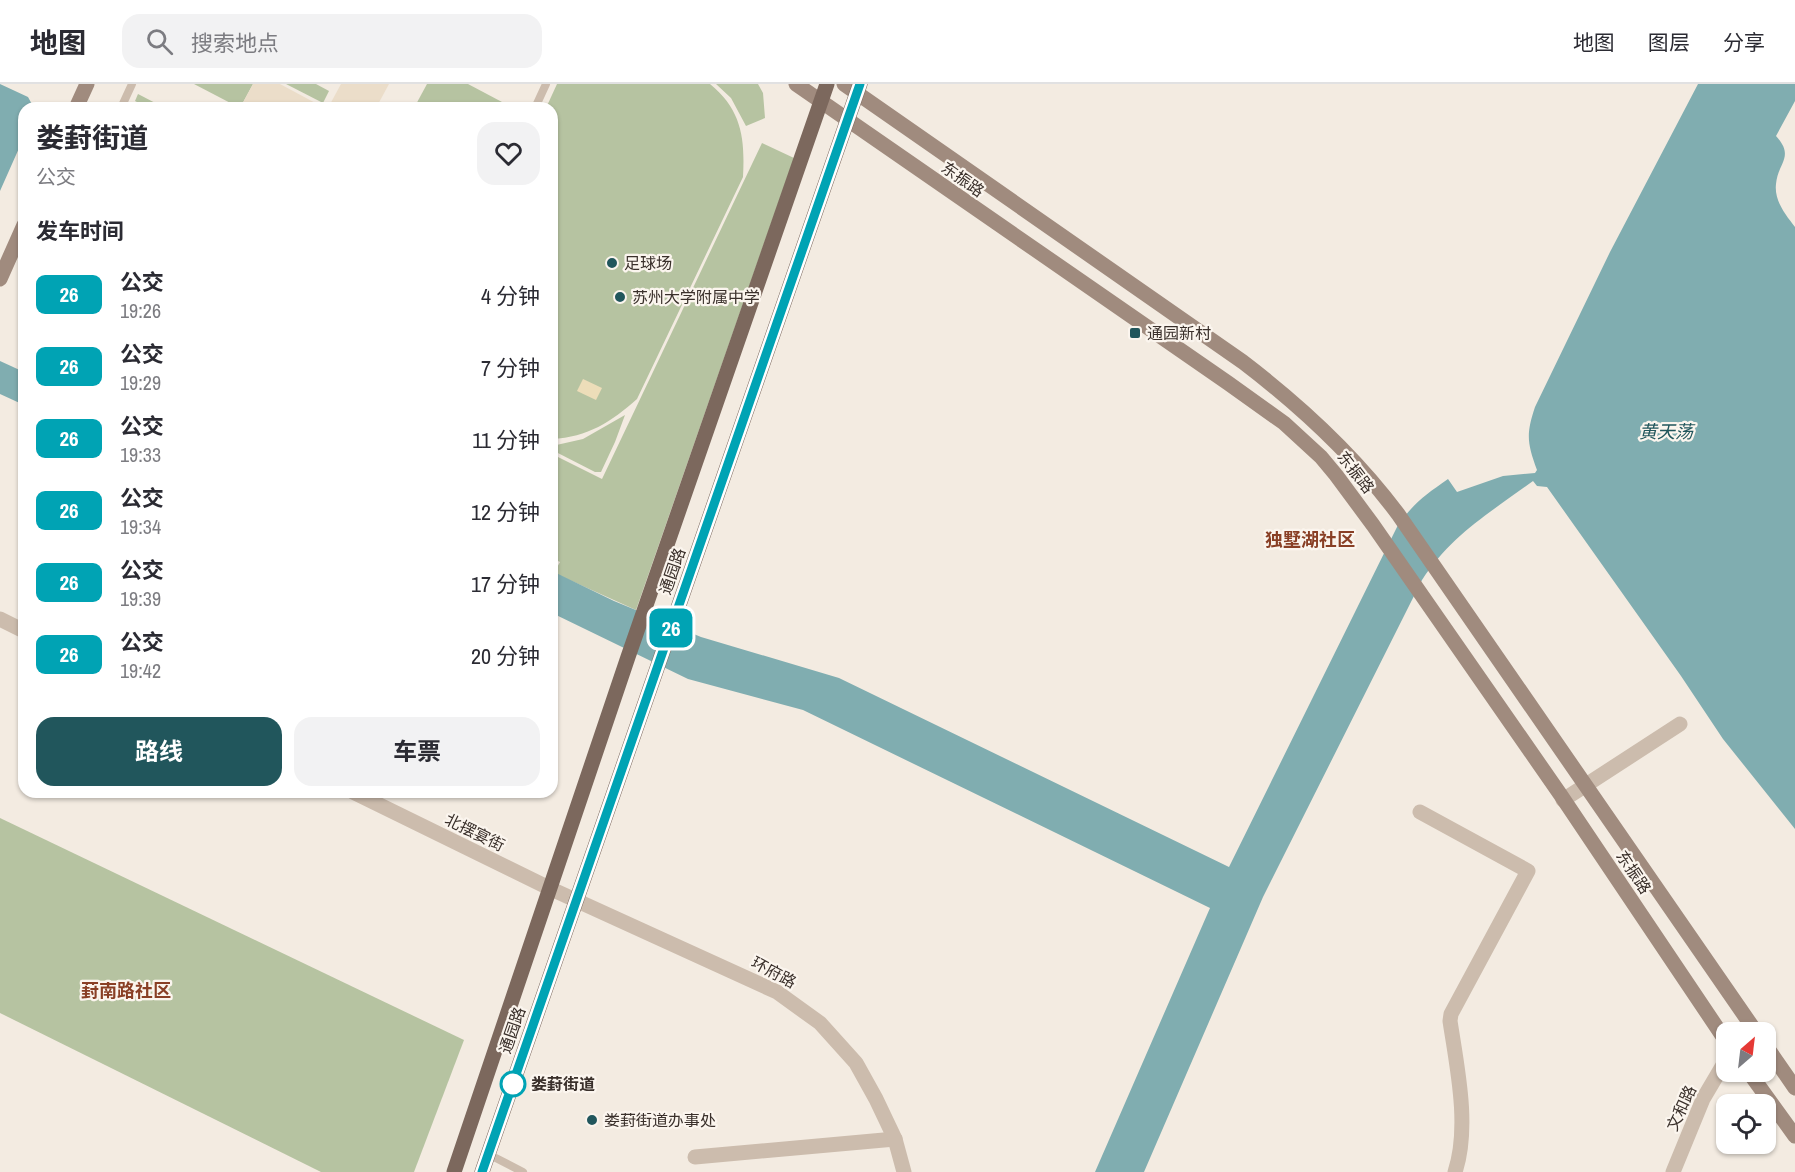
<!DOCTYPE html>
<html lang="zh">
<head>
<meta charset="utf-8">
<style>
  body { margin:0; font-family:"Archivo Narrow","Noto Sans SC",sans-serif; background:#f2f2f3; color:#2b2b33; height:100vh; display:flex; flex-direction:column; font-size:22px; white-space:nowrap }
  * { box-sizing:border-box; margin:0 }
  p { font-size:20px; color:#7c7c81 }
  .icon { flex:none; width:33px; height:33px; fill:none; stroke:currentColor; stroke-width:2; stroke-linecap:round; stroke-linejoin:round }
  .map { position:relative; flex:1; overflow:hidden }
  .drawer { position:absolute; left:18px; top:18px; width:540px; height:696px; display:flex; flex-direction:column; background:#fff; border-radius:18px; box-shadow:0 2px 4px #0004 }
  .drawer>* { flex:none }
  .badge { padding:0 12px; border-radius:9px; font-size:21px; line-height:39px }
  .needle { width:39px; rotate:28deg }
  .fabs { position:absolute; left:1716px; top:938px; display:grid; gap:12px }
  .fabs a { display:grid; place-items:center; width:60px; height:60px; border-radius:12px; background:#fff; box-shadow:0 2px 4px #0004; font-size:30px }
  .map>.badge { position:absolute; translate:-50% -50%; box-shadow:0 0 0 3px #fff }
  h2 { padding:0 18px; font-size:22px; line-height:54px }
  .round { display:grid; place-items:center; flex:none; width:63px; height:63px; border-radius:18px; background:#f2f2f3 }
  .overview { display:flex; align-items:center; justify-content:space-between; height:102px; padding:0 18px }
  h1 { font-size:28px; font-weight:700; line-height:45px }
  .button { display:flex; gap:12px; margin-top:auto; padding:12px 18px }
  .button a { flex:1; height:69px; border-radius:18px; background:#21565c; color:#fff; font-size:24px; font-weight:700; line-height:69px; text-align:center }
  .button a+a { background:#f2f2f3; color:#2b2b33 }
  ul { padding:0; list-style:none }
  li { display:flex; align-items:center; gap:18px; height:72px; padding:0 18px }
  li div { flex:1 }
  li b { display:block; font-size:22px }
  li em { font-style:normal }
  li .badge { min-width:66px; font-weight:700; text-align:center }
  header { display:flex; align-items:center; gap:36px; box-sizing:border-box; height:84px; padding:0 30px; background:#fff; border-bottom:2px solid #e1e1e2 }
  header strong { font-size:28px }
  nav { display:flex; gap:33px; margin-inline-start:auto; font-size:21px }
  .search { width:420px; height:54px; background:#f2f2f3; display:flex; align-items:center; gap:15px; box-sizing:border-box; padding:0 21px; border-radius:18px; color:#7c7c81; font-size:22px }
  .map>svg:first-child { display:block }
  .green { fill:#b6c3a1 }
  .sand { fill:#edddb9 }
  .plaza { fill:#ebddc9 }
  .water { fill:#80adb0 }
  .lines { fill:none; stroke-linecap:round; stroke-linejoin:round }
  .service { stroke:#ccbcad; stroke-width:8 }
  .minor { stroke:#ccbcad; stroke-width:15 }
  .tertiary { stroke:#ccbcad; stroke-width:15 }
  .secondary { stroke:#a08b7e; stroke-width:15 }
  .primary { stroke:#7c685d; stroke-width:15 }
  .line-casing { stroke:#fff; stroke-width:14 }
  .line { stroke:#00a3b4; stroke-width:9 }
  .poi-dot { fill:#21565c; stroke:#fbf5ee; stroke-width:2 }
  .stop-dot { fill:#fff; stroke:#00a3b4; stroke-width:3 }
  .labels { text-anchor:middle; stroke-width:4.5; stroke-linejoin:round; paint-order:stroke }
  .street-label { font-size:16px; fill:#3a302b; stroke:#fbf5ee }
  .poi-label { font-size:16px; fill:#3a302b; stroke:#fbf5ee; text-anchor:start }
  .stop-label { font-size:16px; font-weight:bold; fill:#3a302b; stroke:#fbf5ee; text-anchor:start }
  .water-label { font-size:18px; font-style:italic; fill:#21565c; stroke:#fbf5ee }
  .neighbourhood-label { font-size:18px; font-weight:bold; fill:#893f25; stroke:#fbf5ee }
</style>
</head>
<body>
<header>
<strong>地图</strong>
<div class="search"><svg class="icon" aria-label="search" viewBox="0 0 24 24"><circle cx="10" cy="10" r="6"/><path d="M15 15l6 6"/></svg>搜索地点</div>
<nav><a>地图</a><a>图层</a><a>分享</a></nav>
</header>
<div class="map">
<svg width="1795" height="1088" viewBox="0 0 1795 1088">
  <rect width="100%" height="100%" fill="#f3ebe1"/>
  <g class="green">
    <path d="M194,0H253L240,24Z"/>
    <path d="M286,0H316L329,7L323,19Z"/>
    <path d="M427,0H468L502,18L499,24H414Z"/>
    <path d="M557,0H710C742,26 745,55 743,93L637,315C611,338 588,353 552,355V24H546Z"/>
    <path d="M716,0H758L763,9L765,34L746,42L731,14Z"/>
    <path d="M138,10L165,24H148L135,17Z"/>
    <path d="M762,59L794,74L636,526L554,489L560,478L552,474V370L602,395Z"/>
    <path d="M625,331L615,358L601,388H595L552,366V362L583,355Z"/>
    <path d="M0,734L464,956L414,1088H321L0,929Z"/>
  </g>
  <path class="sand" d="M583,295L602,304L596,316L577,307Z"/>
  <g class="plaza">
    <path d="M253,0H280L321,22L320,24H240Z"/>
    <path d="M341,0H389L376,24H328Z"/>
  </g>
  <g class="water">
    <path d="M0,0L28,13L34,24H24V53L0,107Z"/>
    <path d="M1698,0H1795V17L1776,52C1795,73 1778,78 1776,100C1774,117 1786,131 1795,143V745L1723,655L1681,592L1547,403L1537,402L1533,397C1491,428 1451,451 1422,496L1263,813L1144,1088H1095L1210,824L803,626L688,595L552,529V487L614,517L701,553L839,594L1229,783L1398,441C1414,419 1425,411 1448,395L1457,408L1503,392L1535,389L1537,386C1527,359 1526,350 1535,323L1610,168Z"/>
    <path d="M0,277L24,288V321L0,310Z"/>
  </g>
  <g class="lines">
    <g class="service">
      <path d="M121,24L132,0"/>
      <path d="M535,24L546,0"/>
      <path d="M24,256V260"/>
      <path d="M488,1070L523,1088"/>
    </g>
    <g class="minor">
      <path d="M1563,716L1680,640"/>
      <path d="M1420,728L1528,787L1451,930L1450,937C1457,983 1470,1043 1455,1088"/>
      <path d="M695,1073L895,1055"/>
    </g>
    <g class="tertiary">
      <path d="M0,535L24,547"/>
      <path d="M353,708L549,804L777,908L820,939L856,979L876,1015L895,1055L904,1088"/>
      <path d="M1673,1088L1703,1015L1726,976"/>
    </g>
    <g class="secondary">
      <path d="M796,0L1228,299L1284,339L1321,373L1336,391L1373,441L1560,710L1726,957"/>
      <path d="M844,0L1243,278C1302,323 1354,371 1398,430L1756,948"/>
      <path d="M76,24L87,0"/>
      <path d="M0,195L24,141"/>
      <path d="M1766,962L1795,1004"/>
      <path d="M1748,987L1795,1052"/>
    </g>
    <g class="primary">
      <path d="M454,1088L628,573L827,0"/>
      <path d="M482,1088L860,0"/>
    </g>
  </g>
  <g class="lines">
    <defs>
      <path id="line" d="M482,1088L860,0"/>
    </defs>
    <use href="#line" class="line-casing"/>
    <use href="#line" class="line"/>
  </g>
  <g class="poi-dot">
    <circle cx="612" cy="179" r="6"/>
    <circle cx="620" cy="213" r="6"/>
    <rect x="1129" y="243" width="12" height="12" rx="3"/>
    <circle cx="592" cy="1036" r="6"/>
  </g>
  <circle class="stop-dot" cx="513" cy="1000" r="12"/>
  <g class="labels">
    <g class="street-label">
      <text transform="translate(963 95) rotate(35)" y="6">东振路</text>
      <text transform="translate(1356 388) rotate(52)" y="6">东振路</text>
      <text transform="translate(672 487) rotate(-71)" y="6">通园路</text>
      <text transform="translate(475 748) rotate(26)" y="6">北摆宴街</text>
      <text transform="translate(1634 788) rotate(56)" y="6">东振路</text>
      <text transform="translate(774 888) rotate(28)" y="6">环府路</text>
      <text transform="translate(512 946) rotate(-71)" y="6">通园路</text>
      <text transform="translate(1681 1024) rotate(-65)" y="6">文和路</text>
    </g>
    <g class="poi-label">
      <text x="624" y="185">足球场</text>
      <text x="632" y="219">苏州大学附属中学</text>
      <text x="1147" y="255">通园新村</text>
      <text x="604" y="1042">娄葑街道办事处</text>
    </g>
    <g class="stop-label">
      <text x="531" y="1006">娄葑街道</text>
    </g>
    <g class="water-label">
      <text x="1666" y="354">黄天荡</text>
    </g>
    <g class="neighbourhood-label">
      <text x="1310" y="462">独墅湖社区</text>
      <text x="126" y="913">葑南路社区</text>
    </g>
  </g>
</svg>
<div class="fabs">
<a><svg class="needle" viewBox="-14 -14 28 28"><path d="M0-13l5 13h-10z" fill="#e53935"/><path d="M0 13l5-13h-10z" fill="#7c7c81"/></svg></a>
<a><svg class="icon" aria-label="locate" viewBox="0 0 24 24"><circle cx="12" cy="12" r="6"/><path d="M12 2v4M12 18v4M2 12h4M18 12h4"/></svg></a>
</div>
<b class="badge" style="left:671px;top:544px;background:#00a3b4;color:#fff">26</b>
<section class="drawer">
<div class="overview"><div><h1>娄葑街道</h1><p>公交</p></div><a class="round"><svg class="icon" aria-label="heart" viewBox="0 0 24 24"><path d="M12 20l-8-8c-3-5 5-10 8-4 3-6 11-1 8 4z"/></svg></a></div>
<h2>发车时间</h2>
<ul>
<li><span class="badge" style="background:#00a3b4;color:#fff">26</span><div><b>公交</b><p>19:26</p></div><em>4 分钟</em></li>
<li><span class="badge" style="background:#00a3b4;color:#fff">26</span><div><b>公交</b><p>19:29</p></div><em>7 分钟</em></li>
<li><span class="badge" style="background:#00a3b4;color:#fff">26</span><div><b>公交</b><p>19:33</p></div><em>11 分钟</em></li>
<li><span class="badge" style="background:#00a3b4;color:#fff">26</span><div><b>公交</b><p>19:34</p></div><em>12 分钟</em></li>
<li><span class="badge" style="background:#00a3b4;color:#fff">26</span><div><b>公交</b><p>19:39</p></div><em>17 分钟</em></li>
<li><span class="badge" style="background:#00a3b4;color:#fff">26</span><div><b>公交</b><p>19:42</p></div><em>20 分钟</em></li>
</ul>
<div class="button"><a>路线</a><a>车票</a></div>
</section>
</div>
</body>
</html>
